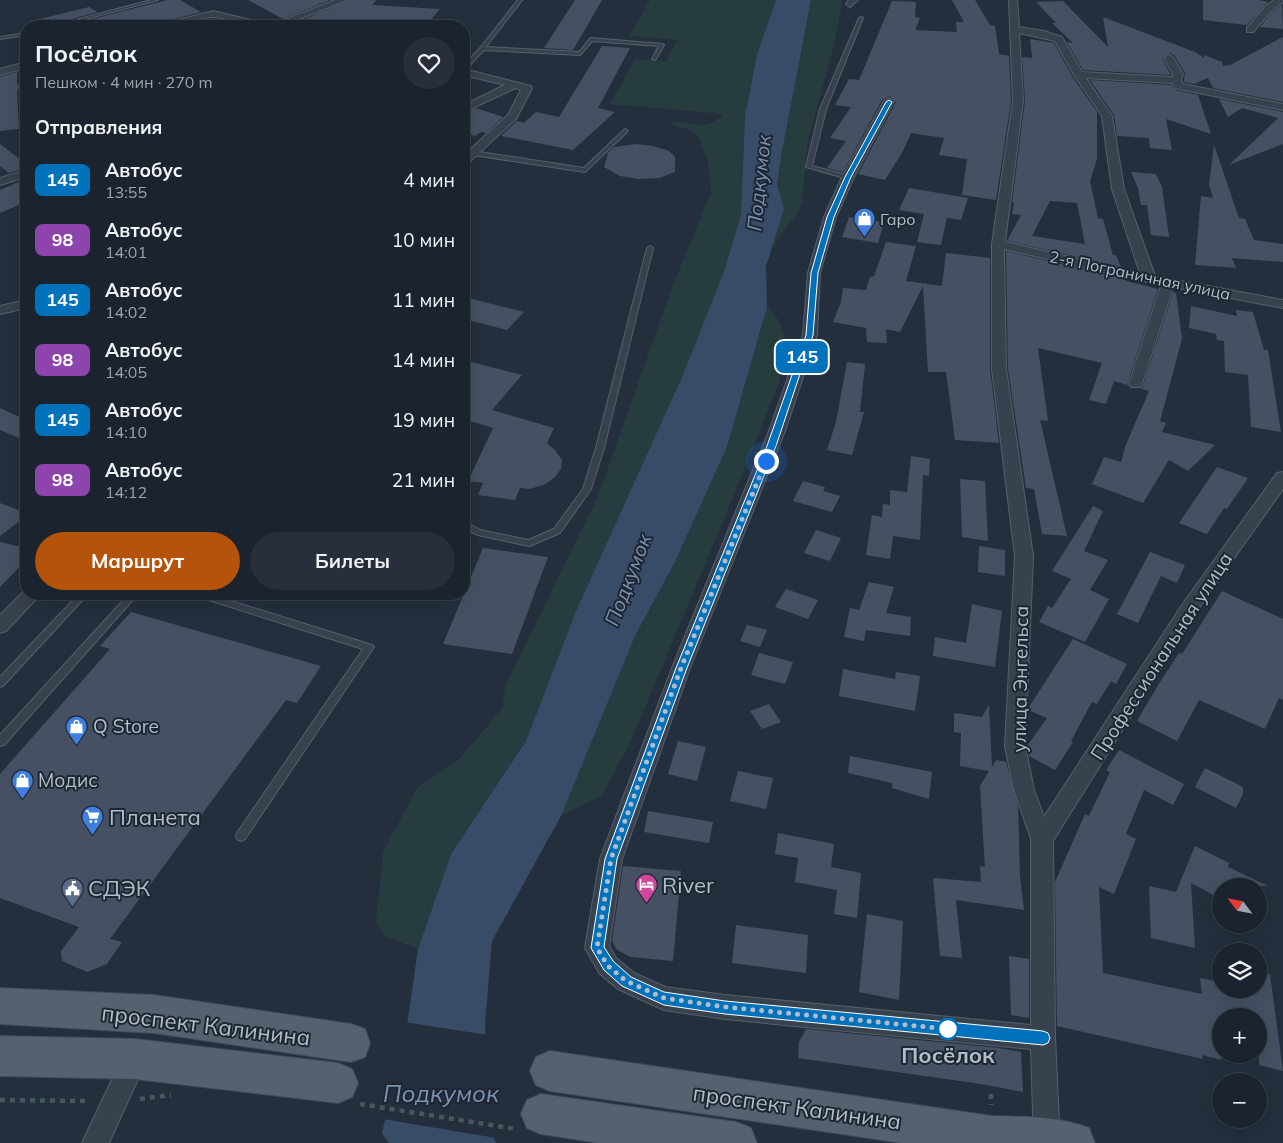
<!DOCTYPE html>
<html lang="ru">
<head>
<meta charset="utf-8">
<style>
  body { margin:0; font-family:Mulish,sans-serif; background:#282f3a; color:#f1f3f6; height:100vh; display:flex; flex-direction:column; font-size:19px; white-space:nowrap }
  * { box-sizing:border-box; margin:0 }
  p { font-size:16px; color:#a0a4aa }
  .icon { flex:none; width:28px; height:28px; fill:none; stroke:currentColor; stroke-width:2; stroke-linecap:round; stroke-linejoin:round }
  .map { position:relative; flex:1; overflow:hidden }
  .panel { position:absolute; left:20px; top:20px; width:450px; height:580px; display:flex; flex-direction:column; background:#1b232e; border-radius:20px; box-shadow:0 5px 20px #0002,0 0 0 1px #39404a }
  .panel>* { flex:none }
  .badge { padding:0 10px; border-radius:8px; font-size:18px; line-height:32px }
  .needle { width:32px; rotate:302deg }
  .controls { position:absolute; left:1212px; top:878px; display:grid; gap:10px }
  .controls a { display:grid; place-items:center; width:55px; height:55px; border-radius:50%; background:#1b232e; box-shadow:0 5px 20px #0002,0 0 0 1px #39404a; font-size:25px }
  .you { position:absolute; width:25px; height:25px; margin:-12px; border:4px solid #fff; border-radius:50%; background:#1a73e8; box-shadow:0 0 0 8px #1a73e833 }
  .map>.badge { position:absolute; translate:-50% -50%; box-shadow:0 0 0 2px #fff }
  h2 { padding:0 15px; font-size:19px; line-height:45px }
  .round { display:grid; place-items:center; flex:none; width:52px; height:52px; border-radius:26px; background:#282f3a }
  .summary { display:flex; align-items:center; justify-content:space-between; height:85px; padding:0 15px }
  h1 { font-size:24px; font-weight:700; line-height:38px }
  .button { display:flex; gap:10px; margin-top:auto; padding:10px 15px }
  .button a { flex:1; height:58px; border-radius:30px; background:#b45309; color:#fff; font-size:20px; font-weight:700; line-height:58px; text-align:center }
  .button a+a { background:#282f3a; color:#f1f3f6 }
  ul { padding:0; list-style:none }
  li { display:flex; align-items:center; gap:15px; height:60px; padding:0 15px }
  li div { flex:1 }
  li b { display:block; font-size:19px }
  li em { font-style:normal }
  li .badge { min-width:55px; font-weight:700; text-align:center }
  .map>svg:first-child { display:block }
  .green { fill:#263c3f }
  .water { fill:#394c67 }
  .pier { fill:#242f3e }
  .building { fill:#455162; fill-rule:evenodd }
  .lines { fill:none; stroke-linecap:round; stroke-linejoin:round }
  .lane-casing { stroke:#565f6c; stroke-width:2 }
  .street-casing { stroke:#565f6c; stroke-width:2 }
  .primary-casing { stroke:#414a57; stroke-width:2 }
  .path { stroke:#44595c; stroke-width:4.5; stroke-dasharray:5 5; stroke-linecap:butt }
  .lane { fill:#38414e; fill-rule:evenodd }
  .street { fill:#38414e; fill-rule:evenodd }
  .primary { fill:#56606e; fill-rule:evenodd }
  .line { fill:#0072bc; stroke:#fff }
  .walk { stroke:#b4bcc9; stroke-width:5; stroke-dasharray:0 9 }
  .stop-dot { fill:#fff; stroke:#0072bc; stroke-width:2.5 }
  .labels { text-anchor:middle; stroke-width:4; stroke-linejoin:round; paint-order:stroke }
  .far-poi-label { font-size:16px; fill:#b4bcc9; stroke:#1d2633; text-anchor:start }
  .far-street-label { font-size:16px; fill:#b4bcc9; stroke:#1d2633 }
  .street-label { font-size:19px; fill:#b4bcc9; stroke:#1d2633 }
  .poi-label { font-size:19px; fill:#b4bcc9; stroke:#1d2633; text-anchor:start }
  .water-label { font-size:20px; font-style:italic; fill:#7c92b1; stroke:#1d2633 }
  .near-poi-label { font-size:22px; fill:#b4bcc9; stroke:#1d2633; text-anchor:start }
  .near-street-label { font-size:22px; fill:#b4bcc9; stroke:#1d2633 }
  .near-stop-label { font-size:22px; font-weight:bold; fill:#b4bcc9; stroke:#1d2633 }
  .near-water-label { font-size:24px; font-style:italic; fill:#7c92b1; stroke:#1d2633 }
</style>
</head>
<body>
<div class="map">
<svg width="1283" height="1143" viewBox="0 0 1283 1143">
  <rect width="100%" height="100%" fill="#242f3e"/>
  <g class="green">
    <path d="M650,0H776L757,54L745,116L741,215L723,274L682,377L576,611L526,741L451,854L418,949L385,936L376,922L383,852L417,788L460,758L502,709L506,684L598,496L673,285L711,192L708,163L699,137L690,130L675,126L671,122C694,120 703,134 724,114L610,104L635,59L666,62L677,40L629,36Z"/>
    <path d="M811,0H841L842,4L833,49L808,141L802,202L798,212L771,250L784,209L777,184L781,157Z"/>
    <path d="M767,307L778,319L786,342L779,383L727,512L631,741L602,796L561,816L635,636L675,562L727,447Z"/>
  </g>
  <path class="water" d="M776,0H811L781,157L777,184L784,209L766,266L767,307L727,447L675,562L635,636L561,816L492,941L485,1025L491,1134L496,1143H389L382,1133L408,1019L418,949L451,854L526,741L576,611L682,377L723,274L741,215L745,116L757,54Z"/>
  <path class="pier" d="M404,1022L488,1035L494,1133L496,1138L383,1119Z"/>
  <g class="building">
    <path d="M167,0H180L201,12L163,22L159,26H65Z"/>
    <path d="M248,0H330L283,19Z"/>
    <path d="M349,0H376L372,5L440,9L426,26H342L300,21Z"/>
    <path d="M575,0H602L573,50L544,48Z"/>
    <path d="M952,0H975L990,25L995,26L999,54L1009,56L1011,101L996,200L962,195L967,159L939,155L944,138L911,133L903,151L885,180L858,174L896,102L890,96L882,100L843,172L827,168L846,141L830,138L851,107L835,105L849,79L859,80L892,1L916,2L915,17L920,18L915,30L957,32L956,22H964Z"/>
    <path d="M1203,0H1259L1268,2L1247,25L1203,20Z"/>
    <path d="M1063,1L1108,47L1103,17L1195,52L1204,58V55L1222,62L1223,66L1230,65L1283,37V102L1213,88L1208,78L1194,84L1184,82L1185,73L1174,55L1170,53L1162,58L1171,75L1083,70L1067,42L1073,43L1052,23H1056L1036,2Z"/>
    <path d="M1282,5L1283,29L1260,27L1272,12Z"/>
    <path d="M89,7L98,12L53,24L51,26H37L36,20Z"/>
    <path d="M212,19L224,26H178L203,20Z"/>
    <path d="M1030,39L1054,43L1072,76L1097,112V159L1090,181L1098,218L1103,219L1113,255H1116L1121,267L1007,241L1021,215L1012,214L1014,203H1012L1025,101L1022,57L1032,58ZM1050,201L1077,203L1085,244L1032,236Z"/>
    <path d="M602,46L630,48L598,108L615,112L573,150L501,136L517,121L524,123L536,112L559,117Z"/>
    <path d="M17,72V84L19,86L17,92L19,129L0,131V77Z"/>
    <path d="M1090,80L1171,85L1175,90L1198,95L1211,134L1166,119L1172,150L1150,148L1149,138L1117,136L1114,115Z"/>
    <path d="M1219,99L1283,112V144L1229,165L1278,118L1242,108L1228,117Z"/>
    <path d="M476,108L503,117L486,133L481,132L475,136L464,132V114Z"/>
    <path d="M0,144L26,164V168L9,173L0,166Z"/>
    <path d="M636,144L653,146L669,151L675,157V172L659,178L639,179L620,176L604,167L608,153L614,147Z"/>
    <path d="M1214,145L1239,218L1245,219L1254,240L1283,244V262L1232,258L1236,268L1195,265L1201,196L1213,198L1209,185Z"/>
    <path d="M1131,172L1156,174L1162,187L1169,237L1151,235L1147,205H1141L1138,188Z"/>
    <path d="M26,179V202L0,213V190Z"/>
    <path d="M909,188L968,198L961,220L947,218L941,245L917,242L924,214L899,210Z"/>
    <path d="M849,217L884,222L878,243L842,237Z"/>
    <path d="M886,242L916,246L906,281L942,286L946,253L990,258V369L999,443L955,440L946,372H928L923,286L900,332L886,329L887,343L867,342L866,328L833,322L841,302L843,288L866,290L870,277L874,276Z"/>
    <path d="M1006,251L1125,279L1126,281L1158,289L1127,385L1114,381L1106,404L1089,400L1102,363L1038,348L1048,421L1040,420L1067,536L1042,534L1034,489L1026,488L1008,369Z"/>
    <path d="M1173,292L1176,293L1182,339L1160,421L1166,423L1162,432L1215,445L1188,471L1169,460L1143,503L1092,484L1104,457L1121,462L1125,447L1149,391L1142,389Z"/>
    <path d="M464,297L524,312L507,330L464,319Z"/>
    <path d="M1191,306L1237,316L1236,310L1253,312L1264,350H1268L1281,432L1251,427L1248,375L1225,372L1224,341L1217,340L1216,334L1189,328Z"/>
    <path d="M464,360L522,375L492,410L554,428L547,443L555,450L562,460L561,469L555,477L544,485L529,489L520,488L515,500L478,495L483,483L468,481L493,428L464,419Z"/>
    <path d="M847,362L865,364L860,412H864L852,455L827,450L836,422Z"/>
    <path d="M0,408L26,420V441L0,430Z"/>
    <path d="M911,456L930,459L929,476L923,475L920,540L893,536L890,559L866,555L872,515L882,517L883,504L890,505V490L907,492Z"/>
    <path d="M1217,467L1248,478L1227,509L1224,508L1207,534L1179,523Z"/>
    <path d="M960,479L985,481L988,541L962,537Z"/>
    <path d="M803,481L825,487L823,491L840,496L832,512L793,501Z"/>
    <path d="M0,503L26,513V516L0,536Z"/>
    <path d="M1093,506L1103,511L1084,551L1108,560L1090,590L1109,599L1085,642L1039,622L1048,606L1052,608L1071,579L1052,571Z"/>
    <path d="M816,530L841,538L830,561L804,553Z"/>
    <path d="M0,542L26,548V560L0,587Z"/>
    <path d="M979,546L1005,550V576L978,572Z"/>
    <path d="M483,548L548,557L512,654L443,644Z"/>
    <path d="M1150,552L1185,565L1177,583L1161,576L1138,623L1117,614Z"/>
    <path d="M869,582L894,587L886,613L911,617L910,636L866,630L864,641L844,637L850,608L859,610Z"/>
    <path d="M786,589L818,600L808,619L775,607Z"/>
    <path d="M1222,591L1283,619V700L1279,698L1265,729L1199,700L1177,741L1137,721L1160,682L1179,653L1182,654Z"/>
    <path d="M972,604L1002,611L995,667L933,656L935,637L966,643Z"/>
    <path d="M131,612L321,666L297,703L286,700L110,939L122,942L107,964L87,972L62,961L61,951L79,927L0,898V774L110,649L100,646Z"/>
    <path d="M747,625L767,630L760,647L740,641Z"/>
    <path d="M1073,639L1127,664L1116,684L1111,681L1097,704L1092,702L1071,741L1073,742L1055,770L1029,756L1027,746L1047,718L1028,710L1029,707Z"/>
    <path d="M759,653L793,662L785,684L751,675Z"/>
    <path d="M843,669L895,679L896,672L920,676L915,711L839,696Z"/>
    <path d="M769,704L781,722L762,729L750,711Z"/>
    <path d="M989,705L992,767L996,760L1006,762L1018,806L1020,876L1024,910L956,900L962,958L940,956L933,878L981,882L980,866L985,867L980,786L989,771L960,766L961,733L954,732V713L982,717Z"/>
    <path d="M678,741L706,747L697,781L668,774Z"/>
    <path d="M1119,750L1184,784L1173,805L1144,790L1126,834L1136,839L1114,894L1099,887L1103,973L1202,994L1200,978L1221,982V989H1259V975L1270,974L1283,1071L1259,1065V1016H1221V1060L1202,1055L1203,1059L1057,1026L1055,882L1085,814L1089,816L1110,772L1106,770Z"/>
    <path d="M850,756L932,772L929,799L892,788V783L848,773Z"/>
    <path d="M1205,768L1243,787V794L1236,808L1195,787Z"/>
    <path d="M738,771L773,778L766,809L730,801Z"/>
    <path d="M648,811L713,822L709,843L644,832Z"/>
    <path d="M778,833L834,844L831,867L861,873L857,918L834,914L837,890L795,882L798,858L775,854Z"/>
    <path d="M1195,846L1229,863L1228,867L1268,886H1221V899L1191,883L1195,948L1151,938L1149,886L1176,892Z"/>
    <path d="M623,866L681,871L673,961L631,957L617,950L612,941Z"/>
    <path d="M867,914L903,921L899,1000L859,992Z"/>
    <path d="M736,925L808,935L806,973L732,963Z"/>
    <path d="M1009,956L1029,959V1018L1011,1015Z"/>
    <path d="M806,1029L999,1048L1021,1052L1023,1092L981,1084L798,1058L799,1042Z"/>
  </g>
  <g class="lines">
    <defs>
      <g id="lane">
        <path d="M151,0H158L59,26H53Z"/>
        <path d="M518,0H522L486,47L579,52L591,38L662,44L664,45L656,59L654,60L652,59L659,46L592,41L580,55L484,50L466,69H464V65L481,47Z"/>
        <path d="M861,17L863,18L826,109L812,166L850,176L851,177L848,179L806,167L820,109L859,18Z"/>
        <path d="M26,33V35L0,39V37Z"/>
        <path d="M625,129L628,131L627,132L585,172L473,155L470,153L473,151L584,168Z"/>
        <path d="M650,246L653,248L604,448L591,489L560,533L532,545L529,546L478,535L464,528V521L480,530L528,540L554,529L583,489L596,448L647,248Z"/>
        <path d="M79,594H88L3,686L0,687V677Z"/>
        <path d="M129,594H138L4,745L0,746V735Z"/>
        <path d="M195,594H209L372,645L374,647L245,839L241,841L237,839L236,836L237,833L363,649L196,596Z"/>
      </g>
      <g id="street">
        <path d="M335,0H347L282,26H269Z"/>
        <path d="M849,0H858L850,7L846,4Z"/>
        <path d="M1009,0H1017L1019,27L1044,31L1062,37L1082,72L1172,77L1173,74L1164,58L1169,55L1172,56L1183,74L1181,80L1183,84L1283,104V110L1179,89L1175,88L1172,83L1086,78L1112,116L1124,189L1155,276L1283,300V308L1173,287L1141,387H1131L1129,384L1161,285L1004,249L1006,369L1033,556L1025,746L1034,790L1044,817L1182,605L1277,473L1283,472V489L1194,615L1053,841L1055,1038L1060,1143H1034L1031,1049L725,1019L664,1010L618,989L600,974L585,948L600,859L672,668L769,431L803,335L808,273L824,217L842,177L884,101L889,98L894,101L854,177L836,217L820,273L817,335L785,431L690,668L622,859L609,946L616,958L634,973L665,987L725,995L1031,1025V839L1014,790L1005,746L1015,556L992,369V244L1013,101ZM1019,33L1055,41L1074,75L1102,116L1112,189L1140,273L1005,242L1023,101Z"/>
        <path d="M1274,0H1283V2L1271,11L1253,32H1247V28L1265,7Z"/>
        <path d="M213,11L267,24L269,26C250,27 233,19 215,17C200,16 180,27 161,26L163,24Z"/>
        <path d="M26,62V68L0,75V69Z"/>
        <path d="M464,69L531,86L532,88L516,119L468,163L464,164V155L508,115L521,90L516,88L464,112V105L505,85L464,75Z"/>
        <path d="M26,170V177L0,185V178Z"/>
        <path d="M26,300V308L0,314V306Z"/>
        <path d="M26,589V594H41L6,631L0,633V615Z"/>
        <path d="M135,1047L144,1050L147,1059L109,1143H82L126,1050Z"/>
      </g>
      <g id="primary">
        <path d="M0,988L154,995L351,1024L365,1029L370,1043L365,1057L351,1062L154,1033L0,1024Z"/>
        <path d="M0,1036L135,1039L338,1063L352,1069L358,1083L352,1097L338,1103L135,1079L0,1076Z"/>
        <path d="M550,1051L992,1116C1024,1117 1058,1116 1089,1128L1095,1143H902L550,1091L536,1085L530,1071L536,1057Z"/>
        <path d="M541,1094L736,1122L751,1128L757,1143H599L541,1134L527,1128L521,1114L527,1100Z"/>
      </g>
    </defs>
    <use href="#lane" class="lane-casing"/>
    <use href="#street" class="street-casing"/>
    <use href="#primary" class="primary-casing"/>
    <g class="path">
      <path d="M991,1094V1105"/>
      <path d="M140,1099L171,1095"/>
      <path d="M0,1100L89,1101"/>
      <path d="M360,1104L516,1129"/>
    </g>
    <use href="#lane" class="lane"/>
    <use href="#street" class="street"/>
    <use href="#primary" class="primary"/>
  </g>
  <path class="line" d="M889,100L892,102L851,177L834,217L818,273L813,335L776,446L687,668L617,859L604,947L613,961L631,977L664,992L725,1001L1043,1031L1048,1033L1050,1038L1048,1043L1043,1045L725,1014L664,1005L622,986L604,970L591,948L605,859L676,668L767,446L806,335L811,273L827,217L845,177L886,102Z"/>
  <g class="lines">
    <path class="walk" d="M766,461L681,668L611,859L597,948L608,966L626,981L664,998L725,1007L948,1029"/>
  </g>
  <defs>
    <symbol id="shop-pin" viewBox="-11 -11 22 30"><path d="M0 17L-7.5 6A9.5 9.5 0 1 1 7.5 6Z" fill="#3f7fe0" stroke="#1d2633"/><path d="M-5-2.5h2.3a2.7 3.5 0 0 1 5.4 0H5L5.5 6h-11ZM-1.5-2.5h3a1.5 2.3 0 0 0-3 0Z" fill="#fff"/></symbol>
    <symbol id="supermarket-pin" viewBox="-11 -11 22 30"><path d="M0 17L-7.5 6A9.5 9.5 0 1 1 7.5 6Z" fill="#3f7fe0" stroke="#1d2633"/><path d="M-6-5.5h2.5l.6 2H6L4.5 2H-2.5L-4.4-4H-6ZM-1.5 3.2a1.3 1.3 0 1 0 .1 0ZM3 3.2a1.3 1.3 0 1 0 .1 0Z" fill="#fff"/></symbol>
    <symbol id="hotel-pin" viewBox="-11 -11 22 30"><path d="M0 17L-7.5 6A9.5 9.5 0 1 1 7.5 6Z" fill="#d1479c" stroke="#1d2633"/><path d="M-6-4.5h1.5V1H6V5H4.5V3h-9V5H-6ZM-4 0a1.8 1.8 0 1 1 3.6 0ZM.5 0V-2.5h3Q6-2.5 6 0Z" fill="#fff"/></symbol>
    <symbol id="civic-pin" viewBox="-11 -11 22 30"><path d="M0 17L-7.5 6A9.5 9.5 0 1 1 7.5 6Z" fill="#5c6f8a" stroke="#1d2633"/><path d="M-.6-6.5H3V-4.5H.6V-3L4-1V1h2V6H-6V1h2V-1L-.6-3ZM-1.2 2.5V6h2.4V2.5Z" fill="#fff"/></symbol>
  </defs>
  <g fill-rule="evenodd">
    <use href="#shop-pin" x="852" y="206" width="25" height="34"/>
    <use href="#shop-pin" x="64" y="714" width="25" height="34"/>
    <use href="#shop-pin" x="10" y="768" width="25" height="34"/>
    <use href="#supermarket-pin" x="80" y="804" width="25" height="34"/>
    <use href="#hotel-pin" x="634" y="872" width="25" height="34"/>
    <use href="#civic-pin" x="60" y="876" width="25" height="34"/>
  </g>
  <circle class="stop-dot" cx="948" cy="1029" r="10"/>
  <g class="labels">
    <g class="far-poi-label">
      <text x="880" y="225">Гаро</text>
    </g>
    <g class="far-street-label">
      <text transform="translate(1140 275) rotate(12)" y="6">2-я Пограничная улица</text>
    </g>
    <g class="street-label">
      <text transform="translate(1161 656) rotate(-57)" y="7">Профессиональная улица</text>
      <text transform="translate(1020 679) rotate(-89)" y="7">улица Энгельса</text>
    </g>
    <g class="poi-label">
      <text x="93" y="733">Q Store</text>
      <text x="38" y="787">Модис</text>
    </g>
    <g class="water-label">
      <text transform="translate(759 183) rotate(-84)" y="7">Подкумок</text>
      <text transform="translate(628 580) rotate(-69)" y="7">Подкумок</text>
    </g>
    <g class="near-poi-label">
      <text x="109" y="825">Планета</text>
      <text x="662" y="893">River</text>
      <text x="88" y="896">СДЭК</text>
    </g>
    <g class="near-street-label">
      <text transform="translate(206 1025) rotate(7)" y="8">проспект Калинина</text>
      <text transform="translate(797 1107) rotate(8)" y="8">проспект Калинина</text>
    </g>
    <g class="near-stop-label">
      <text x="948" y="1063">Посёлок</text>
    </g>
    <g class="near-water-label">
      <text x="441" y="1102">Подкумок</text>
    </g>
  </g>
</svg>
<div class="controls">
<a><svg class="needle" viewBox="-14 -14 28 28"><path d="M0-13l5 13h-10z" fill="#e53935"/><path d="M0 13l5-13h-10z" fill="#a0a4aa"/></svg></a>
<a><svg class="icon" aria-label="layers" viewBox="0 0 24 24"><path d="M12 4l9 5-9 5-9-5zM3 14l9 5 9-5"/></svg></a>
<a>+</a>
<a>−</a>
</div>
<div class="you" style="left:766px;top:461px"></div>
<b class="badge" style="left:802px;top:357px;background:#0072bc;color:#fff">145</b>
<section class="panel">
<div class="summary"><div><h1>Посёлок</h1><p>Пешком · 4 мин · 270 m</p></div><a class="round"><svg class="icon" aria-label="heart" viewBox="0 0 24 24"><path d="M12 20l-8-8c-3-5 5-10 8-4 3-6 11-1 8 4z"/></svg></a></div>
<h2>Отправления</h2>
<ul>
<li><span class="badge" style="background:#0072bc;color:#fff">145</span><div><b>Автобус</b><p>13:55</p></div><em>4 мин</em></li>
<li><span class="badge" style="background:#8e44ad;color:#fff">98</span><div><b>Автобус</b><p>14:01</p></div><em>10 мин</em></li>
<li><span class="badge" style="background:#0072bc;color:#fff">145</span><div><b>Автобус</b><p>14:02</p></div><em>11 мин</em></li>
<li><span class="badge" style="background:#8e44ad;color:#fff">98</span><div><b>Автобус</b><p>14:05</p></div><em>14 мин</em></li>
<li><span class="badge" style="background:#0072bc;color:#fff">145</span><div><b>Автобус</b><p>14:10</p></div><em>19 мин</em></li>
<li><span class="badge" style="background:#8e44ad;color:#fff">98</span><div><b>Автобус</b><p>14:12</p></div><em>21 мин</em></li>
</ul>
<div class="button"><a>Маршрут</a><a>Билеты</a></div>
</section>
</div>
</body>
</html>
